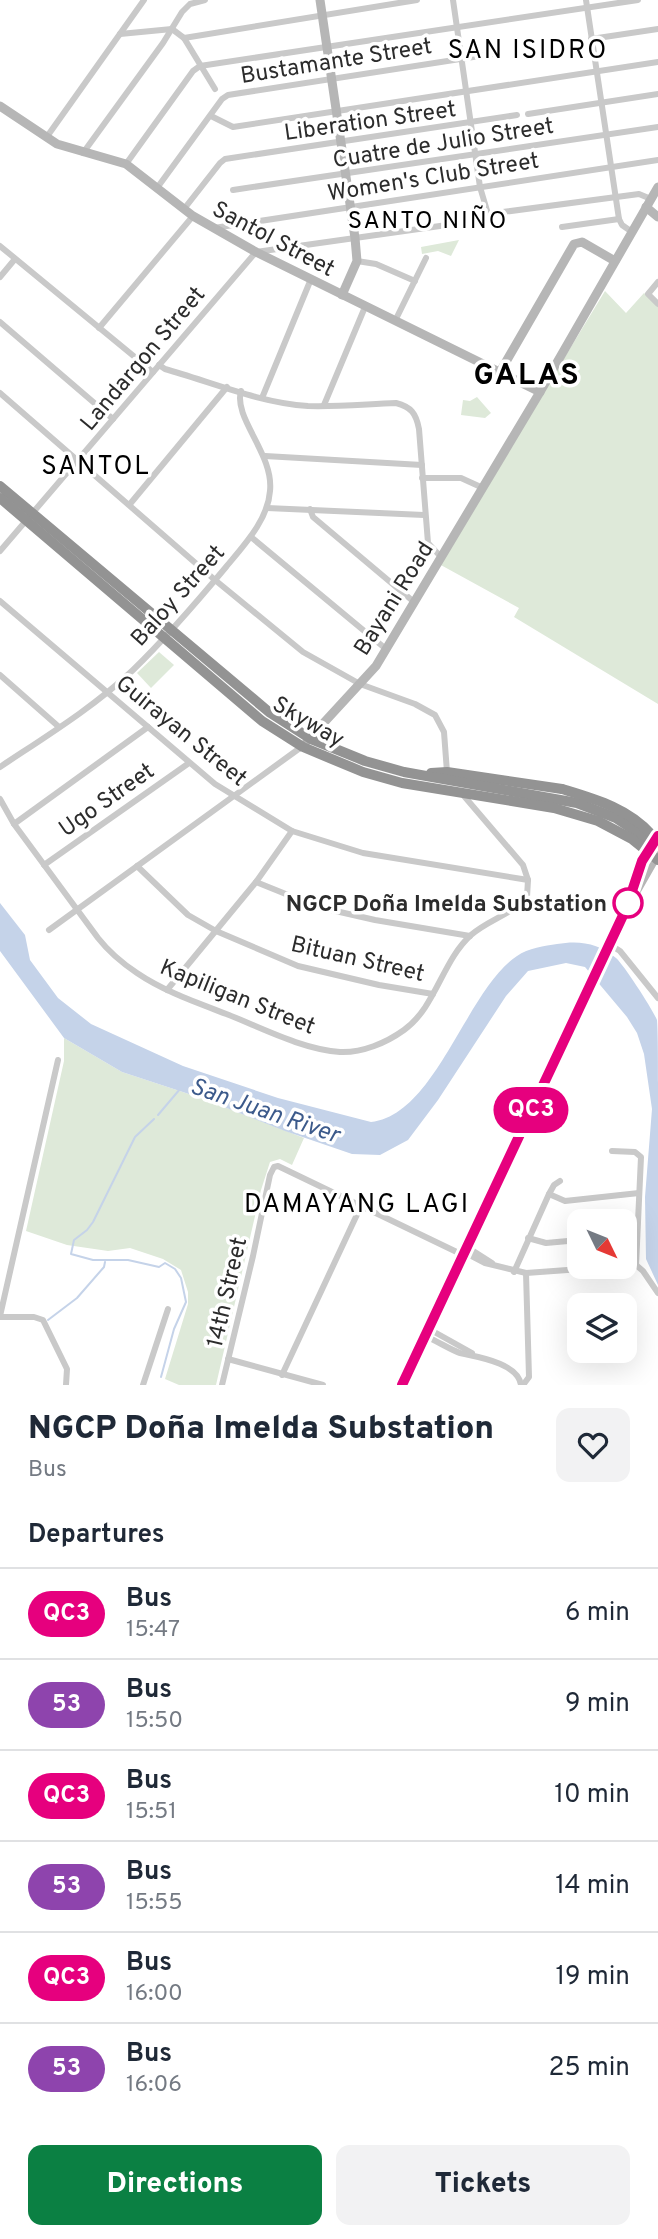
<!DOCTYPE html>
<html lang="en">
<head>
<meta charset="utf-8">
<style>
  body { margin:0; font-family:Overpass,sans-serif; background:#f2f2f3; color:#1f2937; height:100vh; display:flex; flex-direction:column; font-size:26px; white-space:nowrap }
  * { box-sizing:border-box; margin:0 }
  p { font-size:23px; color:#747a83 }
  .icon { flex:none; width:38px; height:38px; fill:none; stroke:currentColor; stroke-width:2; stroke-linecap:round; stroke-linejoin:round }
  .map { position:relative; height:1385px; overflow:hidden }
  .details { display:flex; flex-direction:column; background:#fff; flex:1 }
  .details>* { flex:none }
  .badge { padding:0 14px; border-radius:23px; font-size:24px; line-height:46px }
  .needle { width:46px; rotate:133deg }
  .buttons { position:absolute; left:567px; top:1209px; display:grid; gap:14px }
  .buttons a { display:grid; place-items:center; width:70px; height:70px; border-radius:14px; background:#fff; box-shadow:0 7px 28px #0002; font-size:35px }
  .map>.badge { position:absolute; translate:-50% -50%; box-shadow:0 0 0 4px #fff }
  h2 { padding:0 28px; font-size:26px; line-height:63px }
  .round { display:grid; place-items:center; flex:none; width:74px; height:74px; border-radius:14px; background:#f2f2f3 }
  .headline { display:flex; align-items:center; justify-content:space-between; height:119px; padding:0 28px }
  h1 { font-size:33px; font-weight:800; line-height:52px }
  .primary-button { display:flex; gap:14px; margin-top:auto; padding:14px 28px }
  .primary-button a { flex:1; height:80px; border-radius:14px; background:#0b8043; color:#fff; font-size:28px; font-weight:800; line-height:80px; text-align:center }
  .primary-button a+a { background:#f2f2f3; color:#1f2937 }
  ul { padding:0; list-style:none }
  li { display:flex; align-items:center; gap:21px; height:91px; padding:0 28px; border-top:2px solid #e0e1e3 }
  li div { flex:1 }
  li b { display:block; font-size:26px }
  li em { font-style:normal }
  li .badge { min-width:77px; font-weight:700; text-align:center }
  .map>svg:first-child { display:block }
  .green { fill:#dee9d9 }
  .water { fill:#c5d3e9 }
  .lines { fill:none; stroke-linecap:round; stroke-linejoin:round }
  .stream { stroke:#c5d3e9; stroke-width:2 }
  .street { stroke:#c9c9c9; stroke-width:6 }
  .secondary { stroke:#b6b6b6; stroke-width:9 }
  .highway { stroke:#939393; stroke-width:10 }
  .highway-bridge { stroke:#939393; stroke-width:10 }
  .line-casing { stroke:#fff; stroke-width:16 }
  .line { stroke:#e6007e; stroke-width:10 }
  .stop-dot { fill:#fff; stroke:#e6007e; stroke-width:3.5 }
  .labels { text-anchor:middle; stroke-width:7; stroke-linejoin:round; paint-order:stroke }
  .street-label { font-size:23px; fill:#2c2c2c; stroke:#fff }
  .stop-label { font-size:23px; font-weight:bold; fill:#2c2c2c; stroke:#fff; text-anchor:end }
  .neighbourhood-label { font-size:24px; letter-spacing:2px; fill:#000; stroke:#fff }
  .water-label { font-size:24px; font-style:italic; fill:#3c5a8b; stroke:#fff }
  .quarter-label { font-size:26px; letter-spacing:2px; fill:#000; stroke:#fff }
  .district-label { font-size:30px; font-weight:bold; letter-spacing:2px; fill:#000; stroke:#fff }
</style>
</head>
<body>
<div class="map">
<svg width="658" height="1385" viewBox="0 0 658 1385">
  <rect width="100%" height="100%" fill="#fff"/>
  <g class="green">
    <path d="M459,240L451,256L438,251L422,254L421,247Z"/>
    <path d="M605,291L626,313L644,293L658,306V704L514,617L519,608L439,564Z"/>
    <path d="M477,397L491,413L485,418L461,415L463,400L470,401Z"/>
    <path d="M159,652L174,665L151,688L137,673Z"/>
    <path d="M64,1038L122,1072L201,1098L304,1138L292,1165L280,1159L270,1162L261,1190L216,1385H179L165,1379L188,1304V1292L181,1270L163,1259L130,1248L108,1251L67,1245L26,1231L64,1061Z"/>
  </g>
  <path class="water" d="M0,903L25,935L30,960L58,998L91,1024L183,1066L278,1098L371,1122C436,1115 466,990 517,956C528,948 545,946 557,944C579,940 599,943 616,958C624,965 653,1010 657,1020C658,1031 658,1070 658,1083C658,1150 658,1217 658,1285L646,1259L645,1197L652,1109L644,1054L637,1033L627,1017L585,967L566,963L528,971L506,996L438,1100L408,1140L380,1155L352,1154L285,1131L201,1098L122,1072L64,1038L0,951Z"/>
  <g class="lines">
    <g class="stream">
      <path d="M158,1115L180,1089"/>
      <path d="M154,1119L135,1137L93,1222L87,1230L74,1240L71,1254L93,1260H128L159,1267L165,1263L175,1269L181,1278L186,1302L174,1329L161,1377"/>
      <path d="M48,1320L77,1298L104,1267L105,1262"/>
    </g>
    <g class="street">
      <path d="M453,0L480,187L488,214L639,194L651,199"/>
      <path d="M586,0L619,219L622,225L632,232"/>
      <path d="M120,34L172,29L184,38L215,89"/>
      <path d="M184,38L417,0"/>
      <path d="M591,39L658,29"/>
      <path d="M528,114L658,94"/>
      <path d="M211,116L233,127L658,62"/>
      <path d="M46,138L144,0"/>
      <path d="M83,153L163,43L182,12L190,4L205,0"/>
      <path d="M126,164L193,71L200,66L638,0"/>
      <path d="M157,188L222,99L228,95L499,53"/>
      <path d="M233,190L658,127"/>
      <path d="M184,209L220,163L225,159L517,115"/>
      <path d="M562,227L619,219"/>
      <path d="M214,228L658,160"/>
      <path d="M0,246L153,372"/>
      <path d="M357,261L376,264L415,281"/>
      <path d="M0,277L15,259"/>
      <path d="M658,282L648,294L658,304"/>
      <path d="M395,321L426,258"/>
      <path d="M0,322L113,419"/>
      <path d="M99,328L193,216"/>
      <path d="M159,365L165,369C211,382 260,403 308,406C337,407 367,404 396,403C411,407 416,413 419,429L428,543L441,557"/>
      <path d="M0,393L215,580L303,652L360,684L415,704L435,715L444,732L447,772"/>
      <path d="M262,398L311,279"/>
      <path d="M324,405L365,307"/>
      <path d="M265,456L422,465"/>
      <path d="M422,478H461L483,488"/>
      <path d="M130,504L227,387"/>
      <path d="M267,508L424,515"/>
      <path d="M310,509L313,517L414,602"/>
      <path d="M251,537L386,649"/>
      <path d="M0,551L256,252L447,225"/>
      <path d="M0,601L215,784L292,831L363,853L528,880"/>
      <path d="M0,675L59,727"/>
      <path d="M0,767C45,737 94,707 133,670C166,638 196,603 226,567C244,545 268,520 270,491C274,454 233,418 241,391"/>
      <path d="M0,799L14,824L98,938C109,952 122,963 137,973C165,992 198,1003 229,1015C264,1029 302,1049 340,1052C362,1053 386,1043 404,1030C436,1007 442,961 471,935C486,921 516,912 527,897L528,880L523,865L464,796"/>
      <path d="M14,824L148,727"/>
      <path d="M44,865L189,763"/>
      <path d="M137,866L188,915L216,931L298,966L379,985L433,994"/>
      <path d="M256,882L318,907L375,920L470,936"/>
      <path d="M49,930L300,748"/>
      <path d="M609,944L620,951L658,998"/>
      <path d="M167,990L256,882L292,831"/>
      <path d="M612,1151L635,1152L641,1157L636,1265"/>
      <path d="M549,1194L565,1201L639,1193"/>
      <path d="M625,1236L637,1235"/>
      <path d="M528,1238L546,1243L579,1240"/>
      <path d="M467,1247L492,1263"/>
      <path d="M464,1252L485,1263L526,1273L609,1267"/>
      <path d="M625,1266L636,1265L643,1271L658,1293"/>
      <path d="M514,1272L549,1194L554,1185L560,1181"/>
      <path d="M0,1316L58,1060"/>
      <path d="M0,1317H34L43,1320L67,1369L66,1385"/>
      <path d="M429,1329L472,1353"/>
      <path d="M425,1336C435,1340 453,1351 460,1353C478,1357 518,1363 521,1385"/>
      <path d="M228,1359L323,1385"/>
      <path d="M282,1375L361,1206"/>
      <path d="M143,1385L168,1309"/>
      <path d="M222,1385L253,1256L270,1175L274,1167L278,1166L463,1255"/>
      <path d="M523,1385L529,1377L526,1273"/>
    </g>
    <g class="secondary">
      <path d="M320,0L355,238L357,261L342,295"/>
      <path d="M0,106L57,144L126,164L193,216L256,252L540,392"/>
      <path d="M646,207L658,217"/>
      <path d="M500,372L574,244L582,242L615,261"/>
      <path d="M307,741L376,666L540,392L658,187"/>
      <path d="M633,887L645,854L658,836"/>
      <path d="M402,1385L591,981L626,909L658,853"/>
    </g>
    <path class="highway" d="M431,773L447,772L562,789"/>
    <g class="highway-bridge">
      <path d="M0,486L269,712L311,739L365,761L404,772L577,803L616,818L658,846"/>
      <path d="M0,498L262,721L303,747L363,772L402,783L554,808L598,821L632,839L658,860"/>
      <path d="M562,789C595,799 628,808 652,835"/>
    </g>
  </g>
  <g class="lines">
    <defs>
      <path id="line" d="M402,1385L626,909L642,861L658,836"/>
    </defs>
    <use href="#line" class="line-casing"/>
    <use href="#line" class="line"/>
  </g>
  <circle class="stop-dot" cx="628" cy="903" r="14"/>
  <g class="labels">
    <g class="street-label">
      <text transform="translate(336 60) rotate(-9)" y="8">Bustamante Street</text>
      <text transform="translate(370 120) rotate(-8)" y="8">Liberation Street</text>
      <text transform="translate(443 142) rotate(-9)" y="8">Cuatre de Julio Street</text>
      <text transform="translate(433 176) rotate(-9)" y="8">Women's Club Street</text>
      <text transform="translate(274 238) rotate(28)" y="8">Santol Street</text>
      <text transform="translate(142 358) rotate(-50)" y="8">Landargon Street</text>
      <text transform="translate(177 595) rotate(-48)" y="8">Baloy Street</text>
      <text transform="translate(393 598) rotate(-58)" y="8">Bayani Road</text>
      <text transform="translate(309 721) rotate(30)" y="8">Skyway</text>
      <text transform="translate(182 730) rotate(39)" y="8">Guirayan Street</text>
      <text transform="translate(106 799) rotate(-35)" y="8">Ugo Street</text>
      <text transform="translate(358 958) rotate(13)" y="8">Bituan Street</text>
      <text transform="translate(238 996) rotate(22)" y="8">Kapiligan Street</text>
      <text transform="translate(226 1292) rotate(-77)" y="8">14th Street</text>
    </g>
    <g class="stop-label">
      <text x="607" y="911">NGCP Doña Imelda Substation</text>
    </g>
    <g class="neighbourhood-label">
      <text x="428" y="228">SANTO NIÑO</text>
    </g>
    <g class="water-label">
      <text transform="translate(265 1110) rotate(19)" y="8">San Juan River</text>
    </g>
    <g class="quarter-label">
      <text x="528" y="58">SAN ISIDRO</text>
      <text x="96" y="474">SANTOL</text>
      <text x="357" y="1212">DAMAYANG LAGI</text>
    </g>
    <g class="district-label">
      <text x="527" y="384">GALAS</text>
    </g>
  </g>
</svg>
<div class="buttons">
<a><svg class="needle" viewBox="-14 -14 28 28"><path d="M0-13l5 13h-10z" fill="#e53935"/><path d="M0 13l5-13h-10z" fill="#747a83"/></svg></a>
<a><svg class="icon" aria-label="layers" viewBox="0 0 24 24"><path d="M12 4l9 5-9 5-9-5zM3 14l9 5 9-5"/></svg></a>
</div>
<b class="badge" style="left:531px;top:1110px;background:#e6007e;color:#fff">QC3</b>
</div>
<section class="details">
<div class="headline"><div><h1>NGCP Doña Imelda Substation</h1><p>Bus</p></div><a class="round"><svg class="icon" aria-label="heart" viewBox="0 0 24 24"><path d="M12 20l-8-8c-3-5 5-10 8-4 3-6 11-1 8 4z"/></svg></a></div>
<h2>Departures</h2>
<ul>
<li><span class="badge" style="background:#e6007e;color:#fff">QC3</span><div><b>Bus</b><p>15:47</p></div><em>6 min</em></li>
<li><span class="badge" style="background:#8e44ad;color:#fff">53</span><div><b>Bus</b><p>15:50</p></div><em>9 min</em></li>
<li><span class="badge" style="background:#e6007e;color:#fff">QC3</span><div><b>Bus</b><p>15:51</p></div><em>10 min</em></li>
<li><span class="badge" style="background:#8e44ad;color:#fff">53</span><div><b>Bus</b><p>15:55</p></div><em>14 min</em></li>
<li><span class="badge" style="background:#e6007e;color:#fff">QC3</span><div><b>Bus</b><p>16:00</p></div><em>19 min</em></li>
<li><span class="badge" style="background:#8e44ad;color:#fff">53</span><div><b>Bus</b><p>16:06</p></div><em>25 min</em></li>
</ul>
<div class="primary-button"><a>Directions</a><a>Tickets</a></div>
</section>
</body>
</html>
